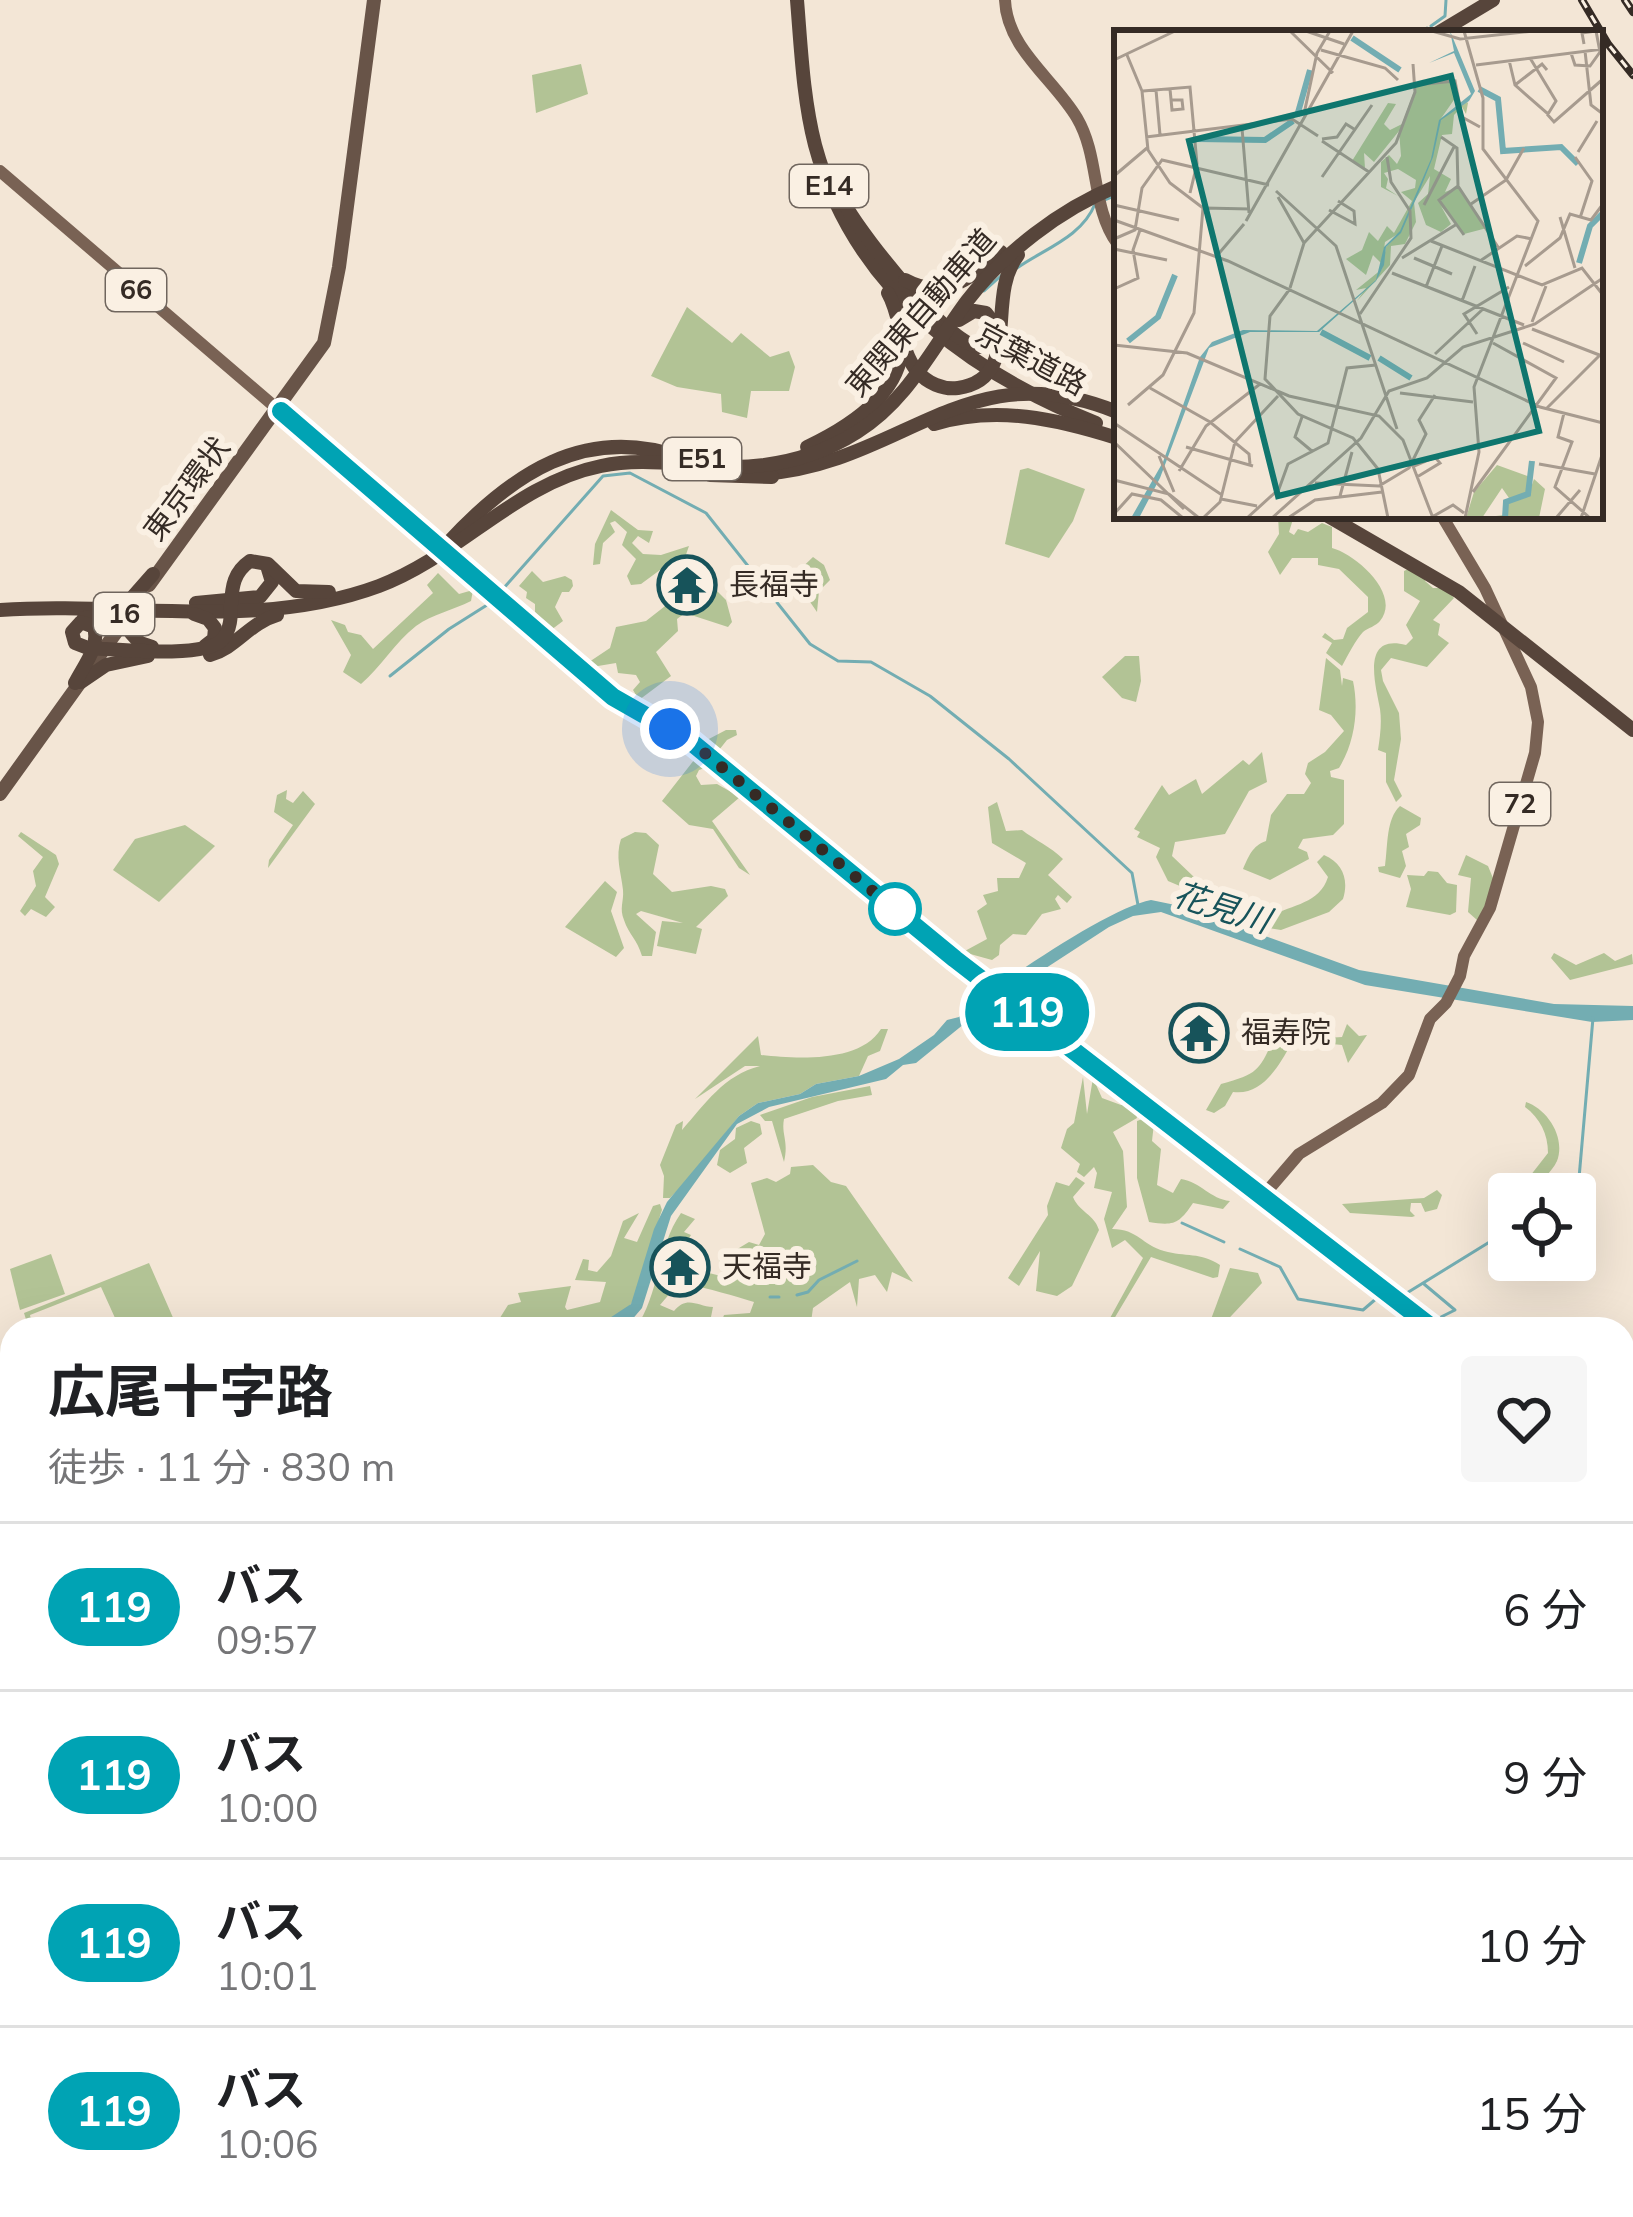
<!DOCTYPE html>
<html lang="ja">
<head>
<meta charset="utf-8">
<style>
  body { margin:0; font-family:Mulish,"Noto Sans JP",sans-serif; background:#f6f6f6; color:#202124; height:100vh; display:flex; flex-direction:column; font-size:45px; white-space:nowrap }
  * { box-sizing:border-box; margin:0 }
  p { font-size:39px; color:#757577 }
  .icon { flex:none; width:66px; height:66px; fill:none; stroke:currentColor; stroke-width:2; stroke-linecap:round; stroke-linejoin:round }
  .map { position:relative; flex:1; overflow:hidden }
  .drawer { position:absolute; left:0px; top:1317px; width:1635px; height:900px; display:flex; flex-direction:column; background:#fff; border-radius:36px 36px 0 0; box-shadow:0 12px 48px #0002 }
  .drawer>* { flex:none }
  .badge { padding:0 24px; border-radius:39px; font-size:42px; line-height:78px }
  .fabs { position:absolute; left:1488px; top:1173px; display:grid; gap:24px }
  .fabs a { display:grid; place-items:center; width:108px; height:108px; border-radius:12px; background:#fff; box-shadow:0 12px 48px #0002; font-size:60px }
  .you { position:absolute; width:60px; height:60px; margin:-30px; border:9px solid #fff; border-radius:50%; background:#1a73e8; box-shadow:0 0 0 18px #1a73e833 }
  .map>.badge { position:absolute; translate:-50% -50%; box-shadow:0 0 0 6px #fff }
  .round { display:grid; place-items:center; flex:none; width:126px; height:126px; border-radius:12px; background:#f6f6f6 }
  .head { display:flex; align-items:center; justify-content:space-between; height:204px; padding:0 48px }
  h1 { font-size:57px; font-weight:700; line-height:90px }
  ul { padding:0; list-style:none }
  li { display:flex; align-items:center; gap:36px; height:168px; padding:0 48px; border-top:3px solid #e0e0e0 }
  li div { flex:1 }
  li b { display:block; font-size:45px }
  li em { font-style:normal }
  li .badge { min-width:132px; font-weight:700; text-align:center }
  .map>svg:first-child { display:block }
  .green { fill:#b2c395; fill-rule:evenodd }
  .water { fill:#73adb2 }
  .lines { fill:none; stroke-linecap:round; stroke-linejoin:round }
  .stream { stroke:#73adb2; stroke-width:3 }
  .secondary { stroke:#9f8573; stroke-width:9 }
  .primary { stroke:#796254; stroke-width:12 }
  .trunk { stroke:#685448; stroke-width:14 }
  .motorway { stroke:#57453b; stroke-width:14 }
  .rail-casing { stroke:#352b25; stroke-width:8 }
  .rail { stroke:#faf0e3; stroke-width:3; stroke-dasharray:9; stroke-linecap:butt }
  .line-casing { stroke:#fff; stroke-width:27 }
  .line { stroke:#00a3b4; stroke-width:18 }
  .walk { stroke:#352b25; stroke-width:12; stroke-dasharray:0 21.6 }
  .stop-dot { fill:#fff; stroke:#00a3b4; stroke-width:6 }
  .labels { text-anchor:middle; stroke-width:12; stroke-linejoin:round; paint-order:stroke }
  .shield { fill:#faf0e3; stroke:#70665e; stroke-width:3 }
  .shield-label { font-size:27px; font-weight:bold; fill:#352b25 }
  .street-label { font-size:30px; fill:#352b25; stroke:#faf0e3 }
  .poi-label { font-size:30px; fill:#352b25; stroke:#faf0e3; text-anchor:start }
  .water-label { font-size:33px; font-style:italic; fill:#17535a; stroke:#faf0e3 }
  .inset-river { fill:none; stroke:#73adb2; stroke-width:6 }
  .inset-road { fill:none; stroke:#a79b8f; stroke-width:3 }
  .view { fill:#0f766e; fill-opacity:0.15; stroke:#0f766e; stroke-width:6 }
  .inset-edge { fill:none; stroke:#352b25; stroke-width:6 }
</style>
</head>
<body>
<div class="map">
<svg width="1633" height="2217" viewBox="0 0 1633 2217">
  <rect width="100%" height="100%" fill="#f3e6d6"/>
  <g class="green">
    <path d="M581,64L588,94L536,113L532,75Z"/>
    <path d="M687,307L732,343L741,333L770,357L789,351L795,367L789,391H751L747,418L722,412L721,394L677,387L651,376Z"/>
    <path d="M1028,468L1085,489L1073,521L1049,558L1005,544L1020,470Z"/>
    <path d="M611,510L638,530L653,531L649,543L638,536L632,543L643,554L661,555L689,546L681,569L671,576L660,570L641,584L631,585L627,576L636,559L622,545L627,532L615,521L610,523L615,532L603,543L600,564L593,565L595,544Z"/>
    <path d="M1278,516H1294L1289,532L1294,535L1298,529L1308,532L1322,523L1332,527V548C1355,554 1402,594 1380,621C1376,626 1368,628 1363,632C1355,641 1348,655 1342,666L1326,653L1332,643L1322,637L1325,633L1334,640L1343,639L1347,628L1368,612V597L1339,569L1318,565V558H1292L1280,575L1268,552L1279,534Z"/>
    <path d="M813,557L824,565L830,580L819,591L817,612L808,599L793,596L788,581Z"/>
    <path d="M1412,567L1426,575L1425,581L1433,588H1445L1454,598L1433,620L1440,624L1438,635L1449,643L1427,667L1391,658L1381,670L1383,681L1399,713L1401,739L1394,780L1402,796L1396,802L1386,782V753L1378,750C1380,737 1382,723 1380,709C1376,686 1360,633 1406,645L1413,638L1406,625L1420,601L1404,591V571Z"/>
    <path d="M532,571L543,582L565,576L572,580L573,586L569,592H562L555,607L563,621L551,630L535,612V604L526,598L527,592L519,586Z"/>
    <path d="M438,573L459,594L473,590L471,601C453,610 433,614 416,626C395,642 381,667 361,684L343,672L351,655L331,620L345,625L348,632L361,635L373,649L433,593L427,585Z"/>
    <path d="M707,581L726,600L732,622L728,627L685,613L677,619L678,631L656,652L671,676L639,700L633,690L640,682L636,675L618,673L616,663L592,667L589,662L610,648L616,627L646,621L669,603L677,602L673,594L704,589Z"/>
    <path d="M1125,656H1139L1141,681L1136,702L1122,698L1102,677Z"/>
    <path d="M1326,658L1340,670L1342,686L1343,678L1353,681C1359,709 1355,742 1339,768L1330,771L1331,777L1344,780V824L1333,835L1303,839L1298,848L1307,852L1309,859L1270,880L1243,869C1249,856 1252,846 1266,841L1271,815L1287,794H1304L1311,783L1305,774L1308,763L1325,752L1344,731L1331,715L1319,710Z"/>
    <path d="M726,730H736L737,735L727,740L715,755L719,763L699,770L696,776L701,785L717,784L740,797L712,821L750,875L739,868L713,829L689,825L662,801L698,755L691,739L705,741Z"/>
    <path d="M1262,752L1267,782L1249,791L1225,834L1175,842L1172,856L1194,877L1239,899L1238,905L1267,918C1291,904 1319,905 1328,877L1317,862L1324,855C1343,863 1349,880 1343,899L1329,912L1281,930L1268,928L1239,911L1168,881L1156,857L1160,848L1137,837L1140,832L1134,829L1162,785L1169,795L1196,779L1202,794L1243,760L1249,765Z"/>
    <path d="M287,790L286,799L293,803L303,791L315,804L268,868L269,860L293,825L274,812L277,795Z"/>
    <path d="M997,802L1006,831L1022,830C1035,840 1051,847 1063,859L1048,875L1072,897L1067,903L1058,895L1055,899L1061,909L1042,914L1026,935L1013,934L1000,945L999,955L992,960L963,952L987,939L977,911L987,904L983,895L998,891L997,878H1019L1026,863L992,843L988,807Z"/>
    <path d="M1400,806L1421,818L1420,825L1406,834L1409,847L1402,851L1406,866L1400,878L1379,872L1378,867L1385,866C1388,845 1386,819 1400,806Z"/>
    <path d="M185,825L215,846L159,902L113,870L135,839Z"/>
    <path d="M21,832L56,855L59,864L45,897L55,907L46,917L31,909L25,916L20,911L36,886L33,871L43,857L18,836Z"/>
    <path d="M635,832L646,833L659,845L653,874L672,892L711,886L725,889L728,896L696,927L702,929L696,954L657,946L662,921L683,923L641,911L636,914L656,932L652,956H642C637,939 629,935 624,920C619,908 624,902 623,890C621,872 615,857 621,839Z"/>
    <path d="M1466,855L1488,866L1495,883L1481,919L1477,920L1468,912L1471,878L1458,875Z"/>
    <path d="M1428,871L1438,872L1447,883L1457,885L1456,912L1450,915L1406,907L1411,889L1407,875L1424,876Z"/>
    <path d="M605,881L617,892L611,911L624,948L616,957L565,927Z"/>
    <path d="M1554,953L1576,965L1604,953L1615,961L1632,954L1633,964L1570,980L1551,958Z"/>
    <path d="M1347,1024L1359,1036L1367,1035L1348,1063L1342,1045L1322,1043L1308,1049L1291,1044C1279,1066 1262,1096 1233,1092L1225,1106L1214,1113L1206,1110L1221,1084C1262,1073 1259,1069 1277,1032H1306L1322,1027L1326,1038L1342,1037Z"/>
    <path d="M881,1029H888L880,1051L868,1056L859,1076L816,1084L800,1094L758,1103L739,1116L689,1179L670,1198H663L664,1176L660,1165L676,1125L683,1121L682,1130C705,1104 724,1075 760,1066H745L695,1099L758,1036L761,1055C796,1059 860,1063 881,1029Z"/>
    <path d="M1083,1077L1087,1114L1093,1078L1102,1098L1121,1105L1134,1104L1137,1118L1113,1132L1123,1151L1127,1207L1112,1229C1138,1229 1142,1245 1164,1251C1185,1257 1201,1252 1220,1265L1218,1277L1213,1278L1151,1257L1108,1329H1104L1143,1258L1125,1240L1112,1248L1104,1219L1112,1192L1094,1188L1097,1173L1094,1167L1084,1177L1077,1172L1080,1164L1061,1148L1067,1129L1074,1123Z"/>
    <path d="M870,1086L872,1095L838,1101L784,1119C781,1135 789,1140 784,1162L772,1121H765L760,1115L812,1097Z"/>
    <path d="M1526,1102C1547,1109 1566,1137 1557,1161C1552,1172 1538,1183 1531,1194H1516L1548,1153C1548,1134 1540,1118 1525,1107Z"/>
    <path d="M1145,1118L1154,1123L1152,1141L1161,1149L1157,1185L1173,1193L1181,1179C1201,1182 1210,1199 1230,1201L1223,1209L1193,1203C1179,1224 1174,1226 1149,1222L1137,1178V1121Z"/>
    <path d="M751,1121L760,1124L762,1134L744,1148L747,1163L730,1173L717,1165L720,1150L735,1139L736,1128Z"/>
    <path d="M813,1165L831,1182L846,1186L913,1282L892,1272L887,1292L875,1275L859,1279L857,1307L850,1282L813,1308L810,1329L808,1323L787,1317L776,1321L774,1329H635C660,1294 657,1247 681,1213L695,1219L684,1232L691,1235L676,1259V1270L694,1274V1263L700,1256L709,1258V1273L725,1277L719,1260L749,1242L759,1245L765,1234L751,1183L767,1178L776,1182L790,1174L791,1167ZM677,1285L686,1289L689,1285C707,1288 735,1296 754,1302L750,1313L724,1315L719,1329L709,1327L713,1307C697,1306 687,1295 674,1311L660,1305Z"/>
    <path d="M1076,1177L1085,1183L1073,1197C1079,1212 1094,1214 1099,1230L1072,1286L1057,1296L1036,1291L1040,1251L1019,1286L1008,1278L1048,1215L1047,1206L1056,1182L1069,1186Z"/>
    <path d="M1437,1190L1442,1195L1437,1209L1425,1212L1421,1203H1411L1410,1211L1415,1216L1412,1217L1350,1213L1342,1204L1424,1198Z"/>
    <path d="M660,1204L662,1210C655,1229 641,1289 633,1301C606,1342 542,1329 500,1329L498,1321L508,1305L521,1302L518,1293L571,1286L565,1307L567,1310L600,1302L606,1282L575,1280L583,1259L589,1260L588,1270L597,1272L611,1256L623,1221L639,1213L624,1238L637,1242L653,1206Z"/>
    <path d="M51,1254L65,1294L20,1310L10,1269Z"/>
    <path d="M149,1263L178,1329H120L101,1287L30,1315L33,1329H29L24,1313Z"/>
    <path d="M1230,1268L1258,1273L1262,1283L1219,1329H1212L1210,1322Z"/>
    <path d="M12,2066V2204L0,2193V2078Z"/>
    <path d="M13,2205H172L119,2217H28Z"/>
  </g>
  <path class="water" d="M1151,900L1185,907L1359,970L1554,1004L1633,1006V1020L1592,1022L1365,985L1161,912L1133,916L1109,927L980,1011L916,1063L903,1065L886,1079L769,1107L737,1124L671,1216L642,1308L624,1329H593L631,1304L654,1229L667,1202L739,1116L758,1103L800,1094L816,1084L859,1076L899,1059L934,1035L947,1020L959,1017C992,987 1110,907 1151,900Z"/>
  <g class="lines">
    <g class="stream">
      <path d="M1431,26L1445,16L1446,0"/>
      <path d="M1419,33L1427,28"/>
      <path d="M1104,200L1117,195"/>
      <path d="M1017,268C1044,249 1082,237 1095,204"/>
      <path d="M984,291L1003,274"/>
      <path d="M502,590L603,476L630,473L706,513L810,644L838,661L871,662L930,696L1009,759L1132,873L1138,905"/>
      <path d="M390,676L449,629L487,605"/>
      <path d="M1579,1178L1593,1018"/>
      <path d="M1569,1194L1579,1187V1181"/>
      <path d="M1182,1223L1224,1242"/>
      <path d="M1240,1249L1280,1267L1298,1299L1363,1310L1377,1298"/>
      <path d="M1424,1284L1455,1310L1441,1317"/>
      <path d="M797,1295L808,1292L819,1280L857,1261"/>
      <path d="M1402,1296L1509,1230"/>
      <path d="M770,1297H779"/>
      <path d="M1460,2205L1494,2216H1593"/>
      <path d="M325,2217L337,2205"/>
      <path d="M952,2217L965,2205"/>
    </g>
    <g class="secondary">
      <path d="M1623,1505L1633,1501"/>
      <path d="M874,2217L886,2205"/>
    </g>
    <g class="primary">
      <path d="M1005,0C1007,49 1054,79 1077,118C1100,157 1091,207 1117,243"/>
      <path d="M0,171L613,697L690,741L955,959L1434,1329"/>
      <path d="M1263,1196L1299,1154L1382,1103L1409,1075L1430,1019L1446,1003L1460,976L1464,956L1490,908L1535,753L1538,722L1531,687L1485,588L1442,516"/>
      <path d="M1623,1483L1633,1491"/>
    </g>
    <g class="trunk">
      <path d="M149,585L324,343L339,267L374,0"/>
      <path d="M0,794L137,603"/>
    </g>
    <g class="motorway">
      <path d="M797,0C801,48 803,98 815,145C853,287 966,371 1096,423"/>
      <path d="M1438,33L1493,0"/>
      <path d="M847,208C865,239 946,342 979,347L994,337L996,326L986,313L974,311L959,320"/>
      <path d="M905,280C945,302 971,277 1001,252"/>
      <path d="M888,293C902,317 899,350 917,371C927,383 943,390 958,388C1024,379 984,298 1018,255"/>
      <path d="M934,424C996,405 1057,419 1117,438"/>
      <path d="M807,447C847,428 900,395 902,346"/>
      <path d="M762,474C904,464 966,350 1117,412"/>
      <path d="M710,475L772,477"/>
      <path d="M1328,516L1459,592L1633,730"/>
      <path d="M446,545C510,475 585,423 682,458"/>
      <path d="M196,603L260,597L272,582L268,569"/>
      <path d="M138,605L131,633L140,643L152,647"/>
      <path d="M0,610C126,601 258,631 379,586C459,556 516,483 601,466C637,458 673,464 709,466C761,470 813,460 857,432C908,400 932,348 967,301C1005,252 1059,210 1117,186"/>
      <path d="M194,614L208,619L215,628L214,639L205,646"/>
      <path d="M84,618L116,616L153,574"/>
      <path d="M210,655C236,648 249,623 277,615"/>
      <path d="M81,682L106,665L148,656"/>
      <path d="M75,683C84,665 100,647 94,627L81,622L72,632L75,643L88,648C114,649 205,659 222,640C231,630 231,616 231,604C232,586 234,572 250,561L268,564L296,591L329,592"/>
    </g>
    <defs>
      <g id="rail">
        <path d="M1582,0L1608,44L1633,75"/>
        <path d="M1625,0L1633,12"/>
        <path d="M1623,1656H1633"/>
        <path d="M573,2217L593,2205"/>
      </g>
    </defs>
    <use href="#rail" class="rail-casing"/>
    <use href="#rail" class="rail"/>
  </g>
  <g class="lines">
    <defs>
      <path id="line" d="M281,411L613,697L690,741L955,959L1434,1329"/>
    </defs>
    <use href="#line" class="line-casing"/>
    <use href="#line" class="line"/>
    <path class="walk" d="M670,729L690,741L902,915L895,909"/>
  </g>
  <defs>
    <symbol id="temple-ring" viewBox="-11 -11 22 22"><circle r="9.5" fill="#faf0e3" stroke="#17535a" stroke-width="1.5"/><path d="M0-6L5-2H3V0L6.5 2.5H4V6H1.5V3h-3V6H-4V2.5H-6.5L-3 0V-2H-5Z" fill="#17535a"/></symbol>
  </defs>
  <g fill-rule="evenodd">
    <use href="#temple-ring" x="654" y="552" width="66" height="66"/>
    <use href="#temple-ring" x="1166" y="1000" width="66" height="66"/>
    <use href="#temple-ring" x="647" y="1234" width="66" height="66"/>
  </g>
  <circle class="stop-dot" cx="895" cy="909" r="24"/>
  <g class="labels">
    <g class="shield">
      <rect x="790" y="165" width="78" height="42" rx="9"/>
      <rect x="106" y="269" width="60" height="42" rx="9"/>
      <rect x="663" y="438" width="78" height="42" rx="9"/>
      <rect x="94" y="593" width="60" height="42" rx="9"/>
      <rect x="1490" y="783" width="60" height="42" rx="9"/>
    </g>
    <g class="shield-label">
      <text x="829" y="195">E14</text>
      <text x="136" y="299">66</text>
      <text x="702" y="468">E51</text>
      <text x="124" y="623">16</text>
      <text x="1520" y="813">72</text>
    </g>
    <g class="street-label">
      <text transform="translate(921 313) rotate(-49)" y="10">東関東自動車道</text>
      <text transform="translate(1031 359) rotate(28)" y="10">京葉道路</text>
      <text transform="translate(187 489) rotate(-53)" y="10">東京環状</text>
    </g>
    <g class="poi-label">
      <text x="729" y="595">長福寺</text>
      <text x="1241" y="1043">福寿院</text>
      <text x="722" y="1277">天福寺</text>
    </g>
    <g class="water-label">
      <text transform="translate(1222 907) rotate(17)" y="12">花見川</text>
    </g>
  </g>
  <g transform="translate(1114 30)">
    <rect width="489" height="489" fill="#f3e6d6"/>
    <path d="M333,47L344,64L326,90L340,79L353,72L354,73L352,84L348,77L340,85L338,104L328,105L320,139L337,149L331,162L344,157L373,198L350,204L327,176L337,194L327,202L312,195L304,173L314,164L316,146L300,172L302,192L291,214L277,216L276,235L243,271L252,258L242,260L268,239L272,217L287,202L271,212L268,234L259,225L252,245L232,229L248,220L255,202L264,211L273,196L280,203L298,171L287,162L301,158L302,150L284,139L270,143L274,149L272,158L284,166L267,157V132L275,125L283,134L287,126L285,101L260,132L250,123L251,138L238,131L274,73L282,74L270,94L276,100L288,94L302,56ZM383,435L416,447L414,466L420,449L431,459L425,488L382,486L390,485L395,468L388,458L368,488H352L360,462Z" fill="#b2c395"/>
    <path d="M336,1L361,61L355,71L327,90L319,127L305,162L287,203L272,217L270,235L262,251L205,302H136L95,318L46,448L25,488H17L49,432L86,327L98,312L129,300L203,301L262,250L270,217L286,201L317,129L325,90L357,64L340,23L315,33L340,21Z" fill="#73adb2"/>
    <path class="inset-river" d="M238,8L286,40M365,59L384,69L389,121L447,117L464,134M183,86L196,40M83,109L151,110L179,91M465,233L476,196L489,183M207,302L256,328M14,311L44,287L61,245M265,328L297,348M391,488L392,472L414,464L418,431"/>
    <path class="inset-road" d="M176,1L219,43M192,1L230,14M318,1L346,9L420,1M350,1L369,68V119L424,191L360,357L365,422L351,488M207,20L271,38L284,50M471,21L477,75L489,84M457,23L461,35L476,36L486,22L482,1L468,3L470,14M13,25L28,61L34,120L56,153L89,178L80,283L49,345L14,375M0,30L61,1M395,30L401,55L434,84L442,71L416,28M362,35L489,19M301,55L341,51L348,87L366,97M401,55L428,34L433,40M56,59L58,80L69,79L68,70H57M42,60L46,105M29,61L76,57L83,134L76,163M190,84L203,23L216,1M433,84L440,92L489,49M128,98L135,183M32,107L178,89L204,106M327,107L343,118L344,156L384,217M208,109L223,107L232,94L240,99M208,111L255,142M464,122L483,91M461,127L478,151L466,188M0,146L33,118M208,147L258,75M344,156L325,170L350,205M162,161L222,216L283,399M164,167L190,213M357,174L392,150L410,118M0,175L65,190M310,175L341,115M90,178L136,179M215,180L241,194L240,181L224,171M446,187L461,238M0,190L114,231L426,377L489,393M132,191L239,1M0,209L21,200L28,158L48,130L155,155M317,211L428,255L468,238L489,265M0,219L53,230M101,228L130,194M288,228L343,194M300,228L338,244M366,231L403,206L418,209M411,236L446,208L456,184L477,190L489,174M278,243L410,295M312,257L328,216M176,258L190,213L282,113L301,62L299,34M0,259L24,248L19,220L26,200M175,260L156,286L151,349L184,384L239,408L264,439L274,488M348,271L361,236M246,284L297,208L296,181L277,152L273,127M418,292L432,256M418,299L488,326M363,304L350,284L395,257M409,313L450,332M0,315L73,323L175,366L265,386L289,410L319,488M321,324L369,279M36,358L96,392L135,424L136,434M286,363L359,372M433,378L485,326M450,383L444,407L458,412L441,457L476,488M188,387L181,407L199,422M0,393L108,465M0,412L70,479M72,417L139,436M45,426L60,462M425,434L481,444M300,436L321,427L326,433L303,447M65,441L92,396L146,354M0,450L55,464L85,488M201,453L265,456L295,438L312,404L305,390L321,365M359,462L442,348L379,313M226,466L238,422M107,469L143,476M0,484L18,464L47,470L69,488M318,487L339,475L350,483M89,488L106,472L121,412L164,366M133,488L165,459L174,434L214,413L233,338L262,335M158,488L247,408L275,361L313,348L349,317L421,294L489,248M174,488L201,470L268,462M442,488L466,460M467,488L488,425L489,280"/>
    <path class="view" d="M337,46L425,401L164,466L75,111Z"/>
    <rect width="489" height="489" class="inset-edge"/>
  </g>
</svg>
<div class="fabs">
<a><svg class="icon" aria-label="locate" viewBox="0 0 24 24"><circle cx="12" cy="12" r="6"/><path d="M12 2v4M12 18v4M2 12h4M18 12h4"/></svg></a>
</div>
<div class="you" style="left:670px;top:729px"></div>
<b class="badge" style="left:1027px;top:1012px;background:#00a3b4;color:#fff">119</b>
<section class="drawer">
<div class="head"><div><h1>広尾十字路</h1><p>徒歩 · 11 分 · 830 m</p></div><a class="round"><svg class="icon" aria-label="heart" viewBox="0 0 24 24"><path d="M12 20l-8-8c-3-5 5-10 8-4 3-6 11-1 8 4z"/></svg></a></div>
<ul>
<li><span class="badge" style="background:#00a3b4;color:#fff">119</span><div><b>バス</b><p>09:57</p></div><em>6 分</em></li>
<li><span class="badge" style="background:#00a3b4;color:#fff">119</span><div><b>バス</b><p>10:00</p></div><em>9 分</em></li>
<li><span class="badge" style="background:#00a3b4;color:#fff">119</span><div><b>バス</b><p>10:01</p></div><em>10 分</em></li>
<li><span class="badge" style="background:#00a3b4;color:#fff">119</span><div><b>バス</b><p>10:06</p></div><em>15 分</em></li>
</ul>
</section>
</div>
</body>
</html>
